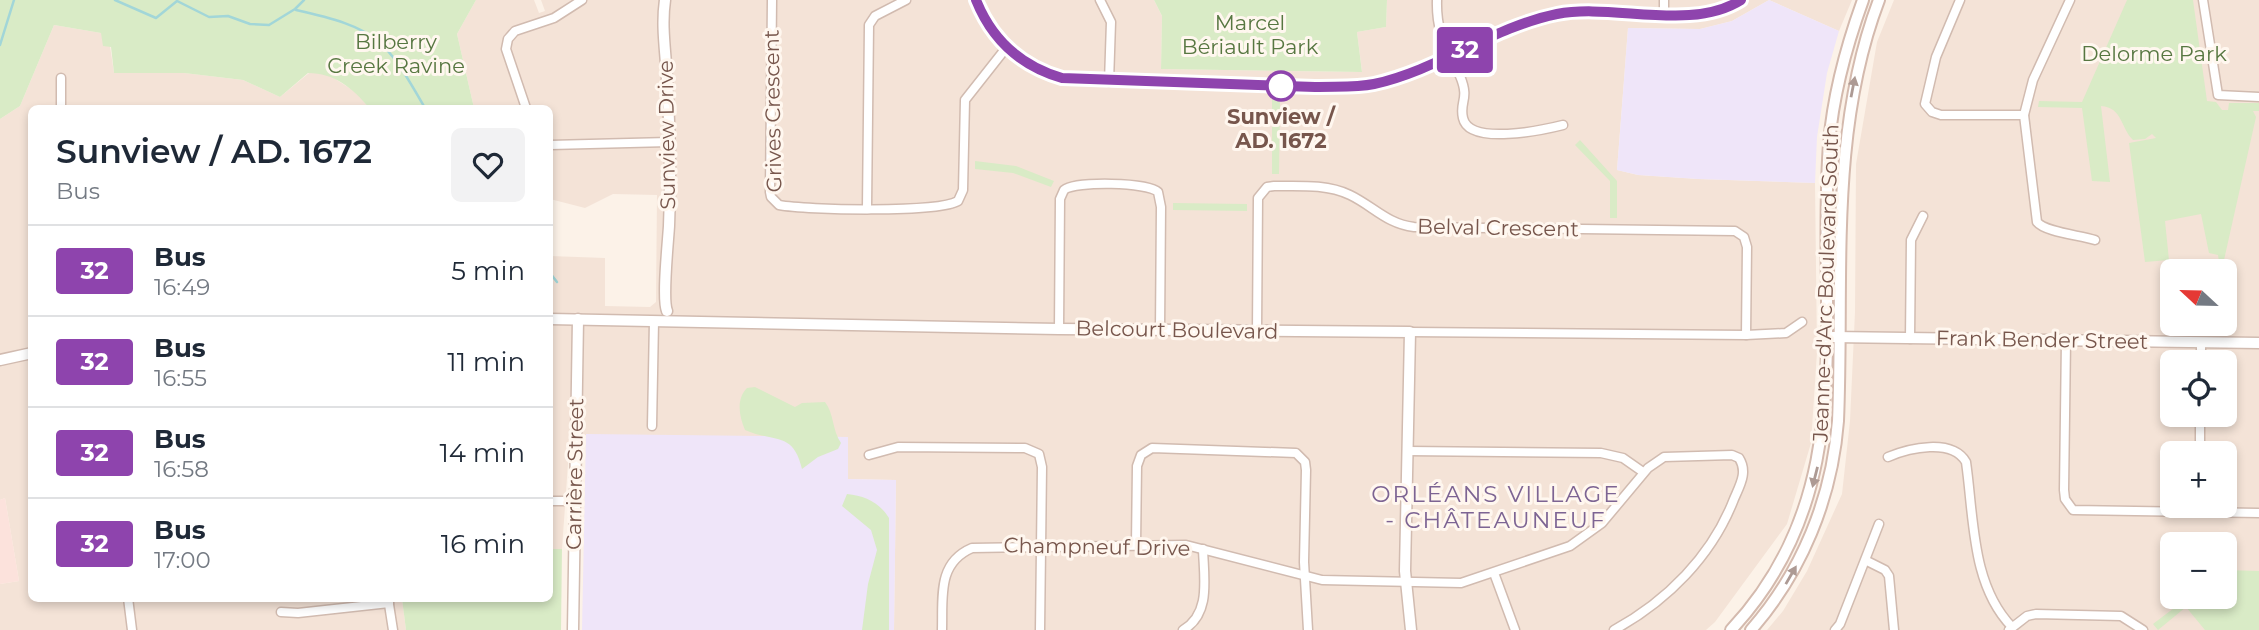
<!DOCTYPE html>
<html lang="en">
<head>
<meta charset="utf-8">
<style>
  body { margin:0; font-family:Montserrat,sans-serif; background:#f2f2f3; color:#1f2937; height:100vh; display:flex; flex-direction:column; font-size:26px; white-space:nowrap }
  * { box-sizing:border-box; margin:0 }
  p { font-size:23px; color:#747a83 }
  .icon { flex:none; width:38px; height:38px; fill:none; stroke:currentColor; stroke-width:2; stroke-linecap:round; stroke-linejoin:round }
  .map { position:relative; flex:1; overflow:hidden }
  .side { position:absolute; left:28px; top:105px; width:525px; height:497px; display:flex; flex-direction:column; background:#fff; border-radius:10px; box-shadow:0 4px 10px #0003 }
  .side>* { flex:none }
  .badge { padding:0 14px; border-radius:5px; font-size:24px; line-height:46px }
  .needle { width:46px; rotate:292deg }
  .tools { position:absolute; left:2160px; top:259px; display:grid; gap:14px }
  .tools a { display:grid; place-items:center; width:77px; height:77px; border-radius:10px; background:#fff; box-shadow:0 4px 10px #0003; font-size:35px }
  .map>.badge { position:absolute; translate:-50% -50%; box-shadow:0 0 0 4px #fff }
  .round { display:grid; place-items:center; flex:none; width:74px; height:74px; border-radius:10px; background:#f2f2f3 }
  .summary { display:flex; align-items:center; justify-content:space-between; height:119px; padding:0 28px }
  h1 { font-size:33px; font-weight:600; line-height:52px }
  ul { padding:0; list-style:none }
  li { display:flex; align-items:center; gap:21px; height:91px; padding:0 28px; border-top:2px solid #e0e1e3 }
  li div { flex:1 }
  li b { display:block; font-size:26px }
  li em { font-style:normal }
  li .badge { min-width:77px; font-weight:700; text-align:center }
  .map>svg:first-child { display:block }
  .residential { fill:#f4e3d7; fill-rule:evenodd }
  .commercial { fill:#fce2dc }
  .education { fill:#efe5f9 }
  .green { fill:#d9ebc6 }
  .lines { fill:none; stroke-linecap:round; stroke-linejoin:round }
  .stream { stroke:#a2d6d8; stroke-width:2.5 }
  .minor-casing { stroke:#d1bbb0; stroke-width:11 }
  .tertiary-casing { stroke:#d1bbb0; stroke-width:13 }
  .secondary-casing { stroke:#d4baae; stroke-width:14 }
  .minor { stroke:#fff; stroke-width:8 }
  .tertiary { stroke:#fff; stroke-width:10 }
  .secondary { stroke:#fff; stroke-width:10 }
  .oneway { fill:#ad9a94 }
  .line-casing { stroke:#fff; stroke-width:16 }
  .line { stroke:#8e44ad; stroke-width:10 }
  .stop-dot { fill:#fff; stroke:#8e44ad; stroke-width:3.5 }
  .labels { text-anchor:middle; stroke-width:6; stroke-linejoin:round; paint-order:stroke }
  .park-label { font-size:21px; fill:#577741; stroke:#fff7ef }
  .street-label { font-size:21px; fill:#77564c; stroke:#fff7ef }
  .stop-label { font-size:21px; font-weight:bold; fill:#77564c; stroke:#fff7ef }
  .neighbourhood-label { font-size:23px; letter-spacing:2px; fill:#7d6493; stroke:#fff7ef }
</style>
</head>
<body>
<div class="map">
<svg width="2259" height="630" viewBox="0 0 2259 630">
  <rect width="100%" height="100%" fill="#fcf2e8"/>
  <g class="residential">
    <path d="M476,0H534L539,13L545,11L541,0H1154L1162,16L1161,69L1352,72L1362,71L1357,32L1386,27L1387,0H1852L1839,31L1769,0L1732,21L1700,29L1628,28L1617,170L1638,175L1698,179L1815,183L1817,352L1811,443L1787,524L1715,622L1706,630H894L896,480L848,479V437L570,435L562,549H550V256L605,258V306L650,307L656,302L657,195L613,194L585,208L550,199V108H474L457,34Z"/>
    <path d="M1894,0H2259V630H1767L1783,611L1807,571L1842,494L1850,421L1855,312L1856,164L1877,42ZM2172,271H2224V324H2172ZM2172,362H2224V415H2172ZM2172,453H2224V506H2172ZM2172,544H2224V597H2172Z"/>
    <path d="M54,25L101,33L110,46L114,73H184L243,80L280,97L309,73H326L357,93L369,108H32V598L402,599L406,630H0V584L19,581L5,498L0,500V119L20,106Z"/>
  </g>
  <path class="commercial" d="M5,498L19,581L0,584V500Z"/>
  <g class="education">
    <path d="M1769,0L1839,31L1827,73L1817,137L1815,183L1698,179L1638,175L1617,170L1628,28L1700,29L1732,21Z"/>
    <path d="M586,434L848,437V479L896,480L894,630H582Z"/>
  </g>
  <g class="green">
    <path d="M0,0H476L457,34L474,108H369C353,88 334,73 308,73L280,97L243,80L184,73H114L111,47L103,46L101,33L54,25L20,106L0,119Z"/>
    <path d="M1154,0H1387L1386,27L1357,32L1362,72L1161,69L1162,16Z"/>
    <path d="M2127,0H2193L2207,101L2216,102L2222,110H2228L2229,103H2259V111H2253L2256,117L2224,260L2219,261L2218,255L2209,253L2201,214L2165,221L2169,260L2145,262L2129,143L2156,138L2152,134L2145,139L2133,140C2120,127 2123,108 2101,106L2110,182L2092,181L2082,108L2038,107L2039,101L2082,102Z"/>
    <path d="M1272,100L1280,101L1279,174H1272Z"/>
    <path d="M1580,140L1617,181V218H1610V181L1575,145Z"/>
    <path d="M975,161L1016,166L1054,181L1051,187L1013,173L975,169Z"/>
    <path d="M1173,203L1247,204V211L1173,210Z"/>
    <path d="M755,387L795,407L802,403L825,402C834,413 832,430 841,443L838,449L818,457L802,469C793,431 775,443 745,430C739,416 736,399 747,388Z"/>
    <path d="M847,494C865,496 879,502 889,518V630H862L868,584L877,550L871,530L842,506Z"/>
    <path d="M550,549H562L561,630H406L402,599L550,598Z"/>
    <path d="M2224,570L2259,571V630H2205L2186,607L2158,630L2153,624L2182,602L2178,597H2224Z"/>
  </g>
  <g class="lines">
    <g class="stream">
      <path d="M115,0L156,18L177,1L209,17L228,16L250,24L269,25L295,9L304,0"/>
      <path d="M296,10C377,28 385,38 425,108"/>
      <path d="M0,45L14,0"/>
      <path d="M550,273L557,282"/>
    </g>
    <defs>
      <g id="minor">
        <path d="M772,0L770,192L771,197L779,205C806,210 938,213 958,201L963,190L965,100L1006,48"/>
        <path d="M1100,0L1111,22L1109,82"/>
        <path d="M1437,0C1436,34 1447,47 1460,76C1470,100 1459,101 1463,118C1469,146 1543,130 1563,125"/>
        <path d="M1664,0V14"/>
        <path d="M1960,0L1936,57L1925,104L1932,112L1941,115H2024"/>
        <path d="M2070,0L2033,80L2024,115L2037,222C2045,232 2079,235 2095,240"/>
        <path d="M2203,0L2218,95L2259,97"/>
        <path d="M61,78V108"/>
        <path d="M526,108L506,49L508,39L515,31L554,18L582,0"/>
        <path d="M550,145L669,142"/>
        <path d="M867,207L869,25L875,16L906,0"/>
        <path d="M1059,329L1060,199L1064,190C1075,181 1148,182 1158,192L1161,207L1160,330"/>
        <path d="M1257,331L1258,198L1267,187L1274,186C1300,186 1327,184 1350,195C1373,206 1387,224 1414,227L1735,231L1744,237L1747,247L1746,335"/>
        <path d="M1410,332L1746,335L1786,333L1802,322"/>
        <path d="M1910,339L1911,240L1923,216"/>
        <path d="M2066,340L2064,490L2065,499L2073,510L2259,513"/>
        <path d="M2201,362V342"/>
        <path d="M652,426L654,321"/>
        <path d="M1408,451L1601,453L1623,458L1643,472"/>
        <path d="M2200,453V415"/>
        <path d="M869,455L898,447L1025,448L1039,454L1042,467L1040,630"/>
        <path d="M1888,457C1909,448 1952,438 1966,462C1974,517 1971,585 2012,627"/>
        <path d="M550,501H575"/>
        <path d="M1136,545L1137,466L1141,455L1152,448L1296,453L1305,462L1306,470L1304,562L1308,630"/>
        <path d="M1867,561L1885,570L1889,576L1894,630"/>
        <path d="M1494,573L1515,630"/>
        <path d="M128,598L132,630"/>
        <path d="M388,598L393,630"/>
        <path d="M281,612L298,613L389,603"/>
        <path d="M942,630C943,597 937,563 972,548L1186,545L1322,580L1461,583L1570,546L1602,523L1648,468L1664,457L1732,455L1739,458C1748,472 1740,485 1734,499C1712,556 1667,601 1614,630"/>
        <path d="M1183,630C1211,614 1204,579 1203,549"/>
        <path d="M1835,630L1840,624L1879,524"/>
        <path d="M2009,630L2027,616L2036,614L2121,616L2143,630"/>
      </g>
      <g id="tertiary">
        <path d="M665,0C661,27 666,53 667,80C670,129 671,178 669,226C668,243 662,299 667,311"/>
        <path d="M976,0C993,40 1021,66 1062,78L1315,87C1344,86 1372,87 1399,77C1452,59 1503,25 1558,14C1613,3 1692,32 1741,0"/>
        <path d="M550,319L1059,329L1410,332L1405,571L1411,630"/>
        <path d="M1833,337L2259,343"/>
        <path d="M0,360L32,353"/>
        <path d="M573,630L578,319"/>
      </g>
      <g id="secondary">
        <path d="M1731,630C1863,489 1816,318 1829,144C1833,95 1846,47 1863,0"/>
        <path d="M1751,630C1802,572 1832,498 1838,421C1844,280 1828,134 1879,0"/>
      </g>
    </defs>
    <use href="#minor" class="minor-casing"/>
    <use href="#tertiary" class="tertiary-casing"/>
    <use href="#secondary" class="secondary-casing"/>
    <use href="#minor" class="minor"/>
    <use href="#tertiary" class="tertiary"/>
    <use href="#secondary" class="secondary"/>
  </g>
  <defs><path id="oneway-solid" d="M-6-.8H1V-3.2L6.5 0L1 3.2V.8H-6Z" transform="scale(1.75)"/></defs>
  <g class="oneway">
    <use href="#oneway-solid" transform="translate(1853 87) rotate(-79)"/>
    <use href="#oneway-solid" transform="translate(1815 477) rotate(104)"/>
    <use href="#oneway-solid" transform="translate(1791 575) rotate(-60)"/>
  </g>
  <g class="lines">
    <defs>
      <path id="line" d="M976,0C992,40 1021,66 1062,78L1315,87C1335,86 1355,88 1374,84C1438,70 1493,27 1557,14C1613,3 1691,32 1741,0"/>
    </defs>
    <use href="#line" class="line-casing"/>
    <use href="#line" class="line"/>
  </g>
  <circle class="stop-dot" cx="1281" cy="86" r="14"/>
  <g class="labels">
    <g class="park-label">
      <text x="1250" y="30">Marcel<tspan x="1250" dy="24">Bériault Park</tspan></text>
      <text x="396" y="49">Bilberry<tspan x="396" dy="24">Creek Ravine</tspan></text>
      <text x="2154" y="61">Delorme Park</text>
    </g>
    <g class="street-label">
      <text transform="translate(773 111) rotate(-91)" y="7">Grives Crescent</text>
      <text transform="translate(667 135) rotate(-91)" y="7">Sunview Drive</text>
      <text transform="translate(1498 228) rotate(1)" y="7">Belval Crescent</text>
      <text transform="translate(1826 283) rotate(-88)" y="7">Jeanne-d'Arc Boulevard South</text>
      <text transform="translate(1177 330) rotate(1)" y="7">Belcourt Boulevard</text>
      <text transform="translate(2042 340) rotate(1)" y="7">Frank Bender Street</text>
      <text transform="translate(575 474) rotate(-89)" y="7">Carrière Street</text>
      <text transform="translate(1097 547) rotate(1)" y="7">Champneuf Drive</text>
    </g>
    <g class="stop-label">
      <text x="1281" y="124">Sunview /<tspan x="1281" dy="24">AD. 1672</tspan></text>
    </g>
    <g class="neighbourhood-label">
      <text x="1496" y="502">ORLÉANS VILLAGE<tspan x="1496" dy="26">- CHÂTEAUNEUF</tspan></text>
    </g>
  </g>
</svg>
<div class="tools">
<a><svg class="needle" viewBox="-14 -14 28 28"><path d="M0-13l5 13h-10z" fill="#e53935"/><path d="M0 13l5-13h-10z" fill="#747a83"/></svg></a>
<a><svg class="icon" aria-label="locate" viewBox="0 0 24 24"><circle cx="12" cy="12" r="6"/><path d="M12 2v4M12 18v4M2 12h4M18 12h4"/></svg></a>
<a>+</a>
<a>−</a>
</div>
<b class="badge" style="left:1465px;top:50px;background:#8e44ad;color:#fff">32</b>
<section class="side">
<div class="summary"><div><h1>Sunview / AD. 1672</h1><p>Bus</p></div><a class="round"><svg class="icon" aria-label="heart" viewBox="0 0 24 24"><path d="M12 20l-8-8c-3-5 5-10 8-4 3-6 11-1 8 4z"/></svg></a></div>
<ul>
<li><span class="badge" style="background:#8e44ad;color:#fff">32</span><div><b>Bus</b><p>16:49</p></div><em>5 min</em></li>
<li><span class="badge" style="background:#8e44ad;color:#fff">32</span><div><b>Bus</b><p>16:55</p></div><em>11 min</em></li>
<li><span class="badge" style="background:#8e44ad;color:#fff">32</span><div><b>Bus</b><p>16:58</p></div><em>14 min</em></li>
<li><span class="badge" style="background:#8e44ad;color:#fff">32</span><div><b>Bus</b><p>17:00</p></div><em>16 min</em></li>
</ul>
</section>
</div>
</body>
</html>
